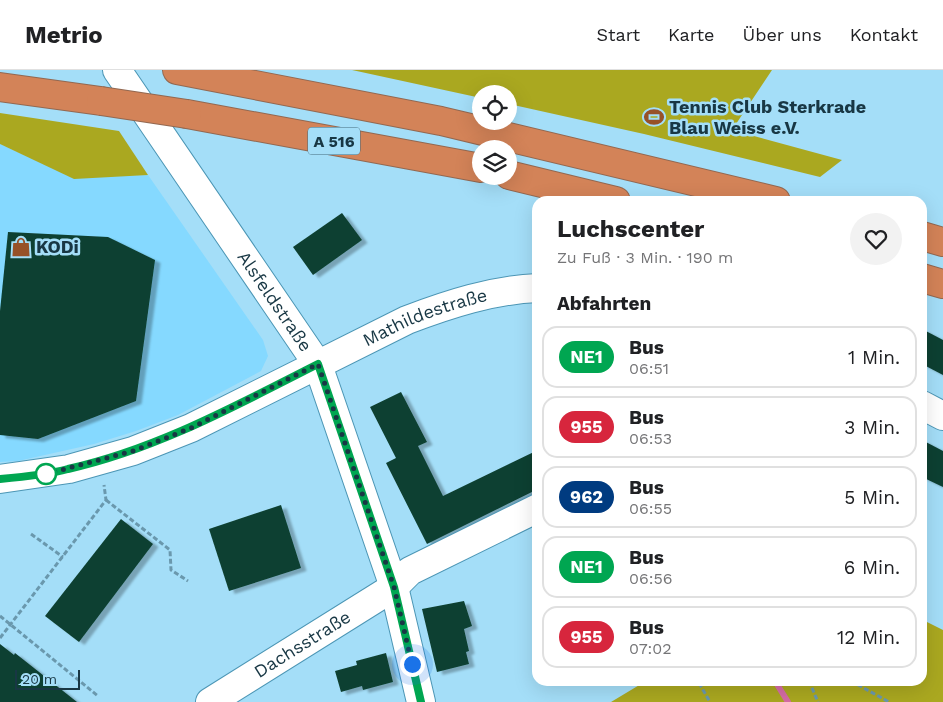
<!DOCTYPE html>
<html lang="de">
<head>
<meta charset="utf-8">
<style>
  body { margin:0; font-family:"Work Sans",sans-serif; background:#f2f2f2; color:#202124; height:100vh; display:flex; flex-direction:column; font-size:19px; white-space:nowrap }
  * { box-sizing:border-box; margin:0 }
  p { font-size:16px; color:#757577 }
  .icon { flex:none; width:28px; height:28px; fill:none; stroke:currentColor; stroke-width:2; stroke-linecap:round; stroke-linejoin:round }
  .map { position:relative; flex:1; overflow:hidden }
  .drawer { position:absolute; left:532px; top:126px; width:395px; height:490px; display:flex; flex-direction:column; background:#fff; border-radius:15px; box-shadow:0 5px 20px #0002 }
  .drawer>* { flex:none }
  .badge { padding:0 10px; border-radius:16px; font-size:18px; line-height:32px }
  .controls { position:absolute; left:472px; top:15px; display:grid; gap:10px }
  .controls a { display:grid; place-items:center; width:45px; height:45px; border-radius:50%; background:#fff; box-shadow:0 5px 20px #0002; font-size:25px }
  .scale { position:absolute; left:15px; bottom:12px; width:65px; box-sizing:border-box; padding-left:5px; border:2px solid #183744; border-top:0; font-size:14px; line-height:18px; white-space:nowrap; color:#183744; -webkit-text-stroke:4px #a4def8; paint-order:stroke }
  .you { position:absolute; width:25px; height:25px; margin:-12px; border:4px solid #fff; border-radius:50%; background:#1a73e8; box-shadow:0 0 0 8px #1a73e833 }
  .map>.badge { position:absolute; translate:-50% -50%; box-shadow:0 0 0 2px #fff }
  h2 { padding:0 25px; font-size:19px; line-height:45px }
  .round { display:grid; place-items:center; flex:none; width:52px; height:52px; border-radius:26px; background:#f2f2f2 }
  .overview { display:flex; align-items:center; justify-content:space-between; height:85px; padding:0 25px }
  h1 { font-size:24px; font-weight:700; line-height:38px }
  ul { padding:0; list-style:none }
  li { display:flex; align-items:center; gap:15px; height:62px; margin:0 10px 8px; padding:0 15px; border:2px solid #e0e0e0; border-radius:15px }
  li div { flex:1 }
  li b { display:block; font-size:19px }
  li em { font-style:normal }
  li .badge { min-width:55px; font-weight:700; text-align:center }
  header { display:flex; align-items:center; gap:30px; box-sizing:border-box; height:70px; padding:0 25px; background:#fff; border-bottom:1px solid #e0e0e0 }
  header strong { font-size:24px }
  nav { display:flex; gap:28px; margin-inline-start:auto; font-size:18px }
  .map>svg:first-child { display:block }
  .built { fill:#85d9ff }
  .green { fill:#aaa820 }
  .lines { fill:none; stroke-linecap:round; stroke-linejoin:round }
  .stream { stroke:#d66ca5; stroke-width:6 }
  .building { fill:#0d3f30; filter:url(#shadow) }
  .minor-casing { stroke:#4c96b5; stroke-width:30 }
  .highway-casing { stroke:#926851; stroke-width:30 }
  .path { stroke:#6a98ad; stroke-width:3; stroke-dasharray:5 2.5; stroke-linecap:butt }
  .minor { stroke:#fff; stroke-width:28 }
  .highway { stroke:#d38358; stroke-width:28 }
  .highway-bridge-casing { stroke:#926851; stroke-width:30; stroke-linecap:butt }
  .highway-bridge { stroke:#d38358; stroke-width:28 }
  .line-casing { stroke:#fff; stroke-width:11 }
  .line { stroke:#00a651; stroke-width:8 }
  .walk { stroke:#183744; stroke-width:5; stroke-dasharray:0 9 }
  .stop-dot { fill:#fff; stroke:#00a651; stroke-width:2.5 }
  .labels { text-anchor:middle; stroke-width:5; stroke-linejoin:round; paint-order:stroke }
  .shield { fill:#a4def8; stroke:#42697a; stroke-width:1 }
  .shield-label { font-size:16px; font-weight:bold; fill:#183744 }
  .poi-label { font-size:18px; font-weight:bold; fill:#183744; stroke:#a4def8; text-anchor:start }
  .street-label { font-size:18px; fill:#183744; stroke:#a4def8 }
</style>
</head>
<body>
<header>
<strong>Metrio</strong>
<nav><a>Start</a><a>Karte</a><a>Über uns</a><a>Kontakt</a></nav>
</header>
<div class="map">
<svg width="943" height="632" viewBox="0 0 943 632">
  <defs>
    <filter id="shadow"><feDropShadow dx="5.5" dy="3" stdDeviation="1" flood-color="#0004"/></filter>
  </defs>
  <rect width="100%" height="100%" fill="#a4def8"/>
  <path class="built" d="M0,74L74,108L148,105L263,270L268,286L261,301L178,345L136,361L94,374L18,391L0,392Z"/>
  <g class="green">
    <path d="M352,0H772L732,60L842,90L820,107L644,64L509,34V24H481V28Z"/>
    <path d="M0,43L119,61L148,105L74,109L0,74Z"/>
    <path d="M923,550L943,560V632H611L646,611H922Z"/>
  </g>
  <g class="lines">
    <path class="stream" d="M775,611L788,632"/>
  </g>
  <g class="building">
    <path d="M342,143L362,170L313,205L293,177Z"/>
    <path d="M8,162L108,167L155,190L136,331L38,369L0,365V241Z"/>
    <path d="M922,259L943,270V305L922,294Z"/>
    <path d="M401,322L427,372L418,376L443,426L538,380V419L427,474L386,393L396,388L370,337Z"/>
    <path d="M922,370L943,381V417L922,407Z"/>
    <path d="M281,435L301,498L229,521L209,459Z"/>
    <path d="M121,449L153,474L79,572L45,546Z"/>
    <path d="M464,531L472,556L464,559L469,581L466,582L469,594L437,602L422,539Z"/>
    <path d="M0,574L14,585L15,583L77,632H0Z"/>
    <path d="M386,583L393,612L363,620L362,616L341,622L335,601L357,595L356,591Z"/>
  </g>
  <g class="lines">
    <defs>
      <g id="minor">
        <path id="s1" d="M117,0L318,295L394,517L421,632"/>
        <path d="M922,335L943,346"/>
        <path id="s2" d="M0,409L69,399L133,381L191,358L407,250C449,234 492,220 538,218"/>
        <path id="s3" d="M210,632L394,517L410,501L538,438"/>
      </g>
      <g id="highway">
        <path d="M177,0L441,51L776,131"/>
        <path d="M0,17L101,31"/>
        <path d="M187,44L481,98"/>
        <path d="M509,105L616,131"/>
        <path d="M922,166L943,172"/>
        <path d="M922,208L943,214"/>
      </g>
    </defs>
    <use href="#minor" class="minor-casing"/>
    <use href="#highway" class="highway-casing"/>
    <g class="path">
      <path d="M106,430L170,480L171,500L188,511"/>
      <path d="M31,464L63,487"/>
      <path d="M0,546L98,626"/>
      <path d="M0,568L106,430L104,415"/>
      <path d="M809,611L818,632"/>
      <path d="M851,611L889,632"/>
      <path d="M699,613L710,632"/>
    </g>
    <use href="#minor" class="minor"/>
    <use href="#highway" class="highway"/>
    <defs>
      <path id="highway-bridge" d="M101,31L187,44"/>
    </defs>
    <use href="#highway-bridge" class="highway-bridge-casing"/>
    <use href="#highway-bridge" class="highway-bridge"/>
  </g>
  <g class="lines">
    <defs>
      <path id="line" d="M0,409C23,407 46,405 68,399C157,379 237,335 318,294L394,517L421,632"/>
    </defs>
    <use href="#line" class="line-casing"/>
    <use href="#line" class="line"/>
    <path class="walk" d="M46,404L133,381L191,358L318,294L394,517L412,594"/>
  </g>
  <defs>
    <symbol id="stadium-bare" viewBox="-9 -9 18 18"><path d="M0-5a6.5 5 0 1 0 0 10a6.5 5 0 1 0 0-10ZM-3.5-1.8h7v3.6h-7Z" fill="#975128" stroke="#a4def8" stroke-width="2.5" paint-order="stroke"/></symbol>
    <symbol id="shop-bare" viewBox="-9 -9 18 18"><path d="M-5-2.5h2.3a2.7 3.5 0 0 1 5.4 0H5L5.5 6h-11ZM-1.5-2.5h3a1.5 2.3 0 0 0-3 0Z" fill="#975128" stroke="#a4def8" stroke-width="2.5" paint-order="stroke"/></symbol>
  </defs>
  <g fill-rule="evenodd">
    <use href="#stadium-bare" x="640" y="33" width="28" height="28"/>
    <use href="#shop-bare" x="7" y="163" width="28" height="28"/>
  </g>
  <circle class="stop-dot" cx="46" cy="404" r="10"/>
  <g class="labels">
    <rect class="shield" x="308" y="57.5" width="52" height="27" rx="4"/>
    <g class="shield-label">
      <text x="334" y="77">A 516</text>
    </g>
    <g class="poi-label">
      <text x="669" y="43">Tennis Club Sterkrade<tspan x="669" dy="21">Blau Weiss e.V.</tspan></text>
      <text x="36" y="183">KODi</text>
    </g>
    <g class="street-label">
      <text dy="6" stroke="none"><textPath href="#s1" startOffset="280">Alsfeldstraße</textPath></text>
      <text dy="6" stroke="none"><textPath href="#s2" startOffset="458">Mathildestraße</textPath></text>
      <text dy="6" stroke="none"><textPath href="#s3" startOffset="109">Dachsstraße</textPath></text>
    </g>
  </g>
</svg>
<div class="controls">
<a><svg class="icon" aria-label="locate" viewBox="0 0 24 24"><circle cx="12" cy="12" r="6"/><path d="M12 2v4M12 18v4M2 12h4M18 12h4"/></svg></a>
<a><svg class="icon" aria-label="layers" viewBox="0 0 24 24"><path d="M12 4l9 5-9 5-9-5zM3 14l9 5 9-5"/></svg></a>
</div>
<div class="scale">20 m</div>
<div class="you" style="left:412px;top:594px"></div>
<section class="drawer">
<div class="overview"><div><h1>Luchscenter</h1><p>Zu Fuß · 3 Min. · 190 m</p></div><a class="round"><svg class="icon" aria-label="heart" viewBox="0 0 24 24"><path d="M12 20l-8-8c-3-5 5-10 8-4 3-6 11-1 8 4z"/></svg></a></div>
<h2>Abfahrten</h2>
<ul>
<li><span class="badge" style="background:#00a651;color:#fff">NE1</span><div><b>Bus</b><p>06:51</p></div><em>1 Min.</em></li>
<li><span class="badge" style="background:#d7263d;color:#fff">955</span><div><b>Bus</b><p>06:53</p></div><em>3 Min.</em></li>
<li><span class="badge" style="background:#003b80;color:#fff">962</span><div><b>Bus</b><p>06:55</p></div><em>5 Min.</em></li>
<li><span class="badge" style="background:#00a651;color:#fff">NE1</span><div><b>Bus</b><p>06:56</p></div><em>6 Min.</em></li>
<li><span class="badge" style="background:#d7263d;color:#fff">955</span><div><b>Bus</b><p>07:02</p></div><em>12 Min.</em></li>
</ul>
</section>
</div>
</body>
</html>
